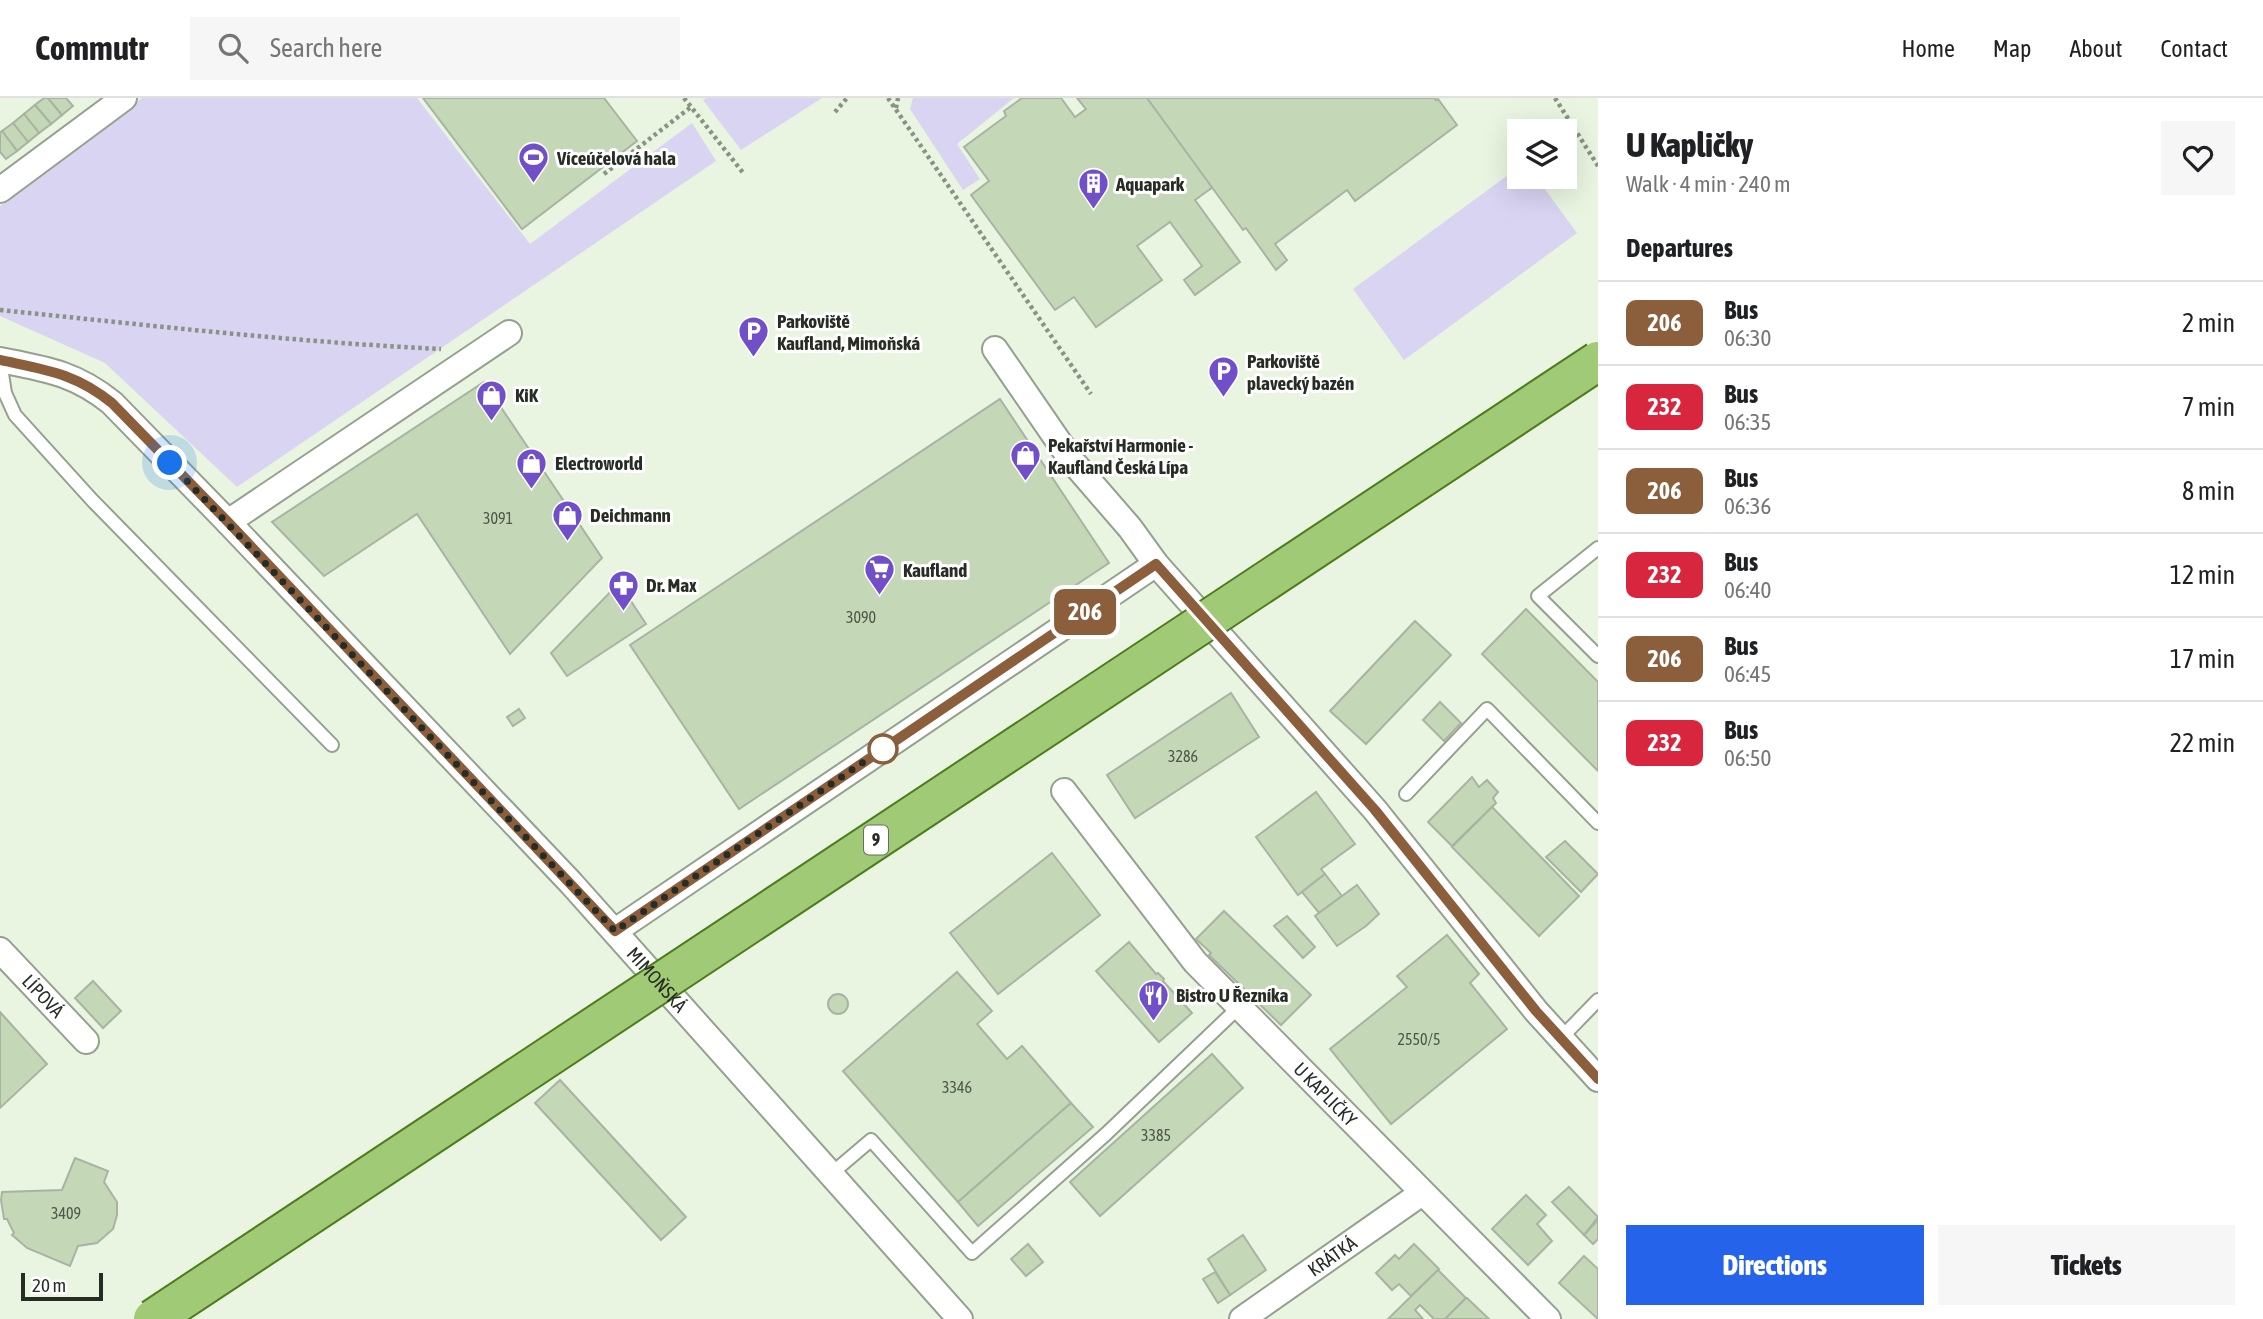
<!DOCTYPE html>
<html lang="en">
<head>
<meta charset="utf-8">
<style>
  body { margin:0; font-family:"Asap Condensed",sans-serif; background:#f6f6f6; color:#202124; height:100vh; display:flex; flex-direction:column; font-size:26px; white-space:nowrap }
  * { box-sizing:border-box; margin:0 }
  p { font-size:23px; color:#757577 }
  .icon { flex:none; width:38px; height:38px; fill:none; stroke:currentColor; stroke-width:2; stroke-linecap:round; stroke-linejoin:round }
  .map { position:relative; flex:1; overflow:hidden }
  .drawer { display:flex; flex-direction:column; background:#fff; width:665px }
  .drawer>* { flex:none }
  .badge { padding:0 14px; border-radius:10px; font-size:24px; line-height:46px }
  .buttons { position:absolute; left:1507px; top:21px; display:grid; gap:14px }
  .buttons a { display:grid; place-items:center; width:70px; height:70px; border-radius:0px; background:#fff; box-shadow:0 7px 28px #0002; font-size:35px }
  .scale { position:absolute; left:21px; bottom:18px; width:82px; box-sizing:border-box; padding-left:7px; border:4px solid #272c24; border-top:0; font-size:19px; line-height:24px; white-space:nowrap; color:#272c24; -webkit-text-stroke:5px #fff; paint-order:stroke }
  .you { position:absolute; width:35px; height:35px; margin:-18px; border:5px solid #fff; border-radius:50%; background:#1a73e8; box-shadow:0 0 0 10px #1a73e833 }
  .map>.badge { position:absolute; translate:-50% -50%; box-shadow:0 0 0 4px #fff }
  h2 { padding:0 28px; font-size:26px; line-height:63px }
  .round { display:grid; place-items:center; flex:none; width:74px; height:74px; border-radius:0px; background:#f6f6f6 }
  .headline { display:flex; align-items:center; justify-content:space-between; height:119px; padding:0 28px }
  h1 { font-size:33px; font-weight:800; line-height:52px }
  .primary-button { display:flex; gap:14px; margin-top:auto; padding:14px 28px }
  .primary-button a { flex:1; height:80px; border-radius:0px; background:#2563eb; color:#fff; font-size:28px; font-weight:800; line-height:80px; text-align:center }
  .primary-button a+a { background:#f6f6f6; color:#202124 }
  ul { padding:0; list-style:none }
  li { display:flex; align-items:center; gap:21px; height:84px; padding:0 28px; border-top:2px solid #e0e0e0 }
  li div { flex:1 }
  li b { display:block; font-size:26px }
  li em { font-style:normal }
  li .badge { min-width:77px; font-weight:700; text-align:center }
  header { display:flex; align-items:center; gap:42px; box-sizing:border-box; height:98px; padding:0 35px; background:#fff; border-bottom:2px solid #e0e0e0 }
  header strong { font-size:33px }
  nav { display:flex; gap:38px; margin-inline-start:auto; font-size:24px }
  .search { width:490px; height:63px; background:#f6f6f6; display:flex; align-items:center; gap:18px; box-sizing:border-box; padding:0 24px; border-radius:0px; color:#757577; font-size:26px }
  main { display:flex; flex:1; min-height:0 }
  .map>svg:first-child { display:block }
  .green { fill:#d8d4f2 }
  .building { fill:#c4d8b8; stroke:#a8b4a1; stroke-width:2 }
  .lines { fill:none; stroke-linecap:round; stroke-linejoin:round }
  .service-casing { stroke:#95a08e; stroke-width:16 }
  .minor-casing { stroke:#95a08e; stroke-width:28 }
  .path { stroke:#899284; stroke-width:4.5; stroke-dasharray:3.5 3.5; stroke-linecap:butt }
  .service { stroke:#fff; stroke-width:12 }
  .minor { stroke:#fff; stroke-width:24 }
  .primary-bridge-casing { stroke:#4d7c1e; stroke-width:42; stroke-linecap:butt }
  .primary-bridge { stroke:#a0ca76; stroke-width:38 }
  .line-casing { stroke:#fff; stroke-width:16 }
  .line { stroke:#8b5e3c; stroke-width:10 }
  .walk { stroke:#272c24; stroke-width:7; stroke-dasharray:0 12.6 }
  .stop-dot { fill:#fff; stroke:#8b5e3c; stroke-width:3.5 }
  .labels { text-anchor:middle; stroke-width:6; stroke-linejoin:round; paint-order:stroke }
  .number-label { font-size:16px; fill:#4e5749 }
  .shield { fill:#fff; stroke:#686b66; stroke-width:2 }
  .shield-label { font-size:18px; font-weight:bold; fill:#272c24 }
  .poi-label { font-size:19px; font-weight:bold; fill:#272c24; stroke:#fff; text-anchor:start }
  .street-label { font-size:19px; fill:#272c24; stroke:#fff }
</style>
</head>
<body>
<header>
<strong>Commutr</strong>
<div class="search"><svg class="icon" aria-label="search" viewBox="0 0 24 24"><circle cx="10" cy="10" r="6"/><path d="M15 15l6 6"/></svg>Search here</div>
<nav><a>Home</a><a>Map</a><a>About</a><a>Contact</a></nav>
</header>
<main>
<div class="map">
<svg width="1598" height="1221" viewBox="0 0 1598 1221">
  <rect width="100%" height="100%" fill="#e9f5e1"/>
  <g class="green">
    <path d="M142,0H417L530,146L692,25L716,63L237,389L105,265L0,218V108Z"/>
    <path d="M706,0H822L741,52L703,2Z"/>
    <path d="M913,0H1014L957,46L980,81L963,92L910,11Z"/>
    <path d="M1519,69V79H1536L1577,135L1404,262L1353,191Z"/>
  </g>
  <g class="building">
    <path d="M44,0H48L62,17L51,26L35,7Z"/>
    <path d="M48,0H66L73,8L62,17Z"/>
    <path d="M423,0H604L637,43L522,131Z"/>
    <path d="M1022,0H1061L1075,19L1086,11L1077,0H1148L1213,89L1195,102L1240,164L1195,197L1184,182L1202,168L1170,124L1137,148L1162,182L1096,229L1074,199L1055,212L971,97L989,83L964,49L1006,18L1004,13Z"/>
    <path d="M1147,0H1434L1436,2L1438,1L1457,27L1355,103L1347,92L1275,146L1287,162L1276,172L1246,130L1243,132Z"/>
    <path d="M35,7L51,26L39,35L24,16Z"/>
    <path d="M24,16L39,35L28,44L13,25Z"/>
    <path d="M13,25L28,44L17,53L2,33Z"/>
    <path d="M2,33L17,53L6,61L0,54V35Z"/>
    <path d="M484,284L602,460L510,556L417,416L324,478L272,424Z"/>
    <path d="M1000,301L1109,465L739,711L630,547Z"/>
    <path d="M619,485L646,526L567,578L551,555Z"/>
    <path d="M1526,511L1598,584V673L1482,556Z"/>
    <path d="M1415,523L1451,557L1366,646L1330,613Z"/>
    <path d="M1231,595L1259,639L1135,720L1107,677Z"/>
    <path d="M1440,604L1461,625L1444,643L1423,622Z"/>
    <path d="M519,611L525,620L513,628L507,619Z"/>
    <path d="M1472,679L1479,689L1487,682L1498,694L1493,700L1496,705L1452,748L1428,724Z"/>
    <path d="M1316,694L1355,746L1321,771L1325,776L1298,797L1256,739Z"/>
    <path d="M1492,709L1579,798L1539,838L1452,749Z"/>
    <path d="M1565,743L1598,776L1581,794L1546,759Z"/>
    <path d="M1052,755L1100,817L998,896L950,835Z"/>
    <path d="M1325,776L1342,798L1319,815L1302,794Z"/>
    <path d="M1357,787L1379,816L1366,828L1337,848L1315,818Z"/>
    <path d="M1224,813L1311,897L1281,927L1209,857L1211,855L1196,841Z"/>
    <path d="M1287,818L1315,849L1303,860L1274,828Z"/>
    <path d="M1447,837L1479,876L1470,885L1507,931L1391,1026L1330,951L1407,889L1397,878Z"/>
    <path d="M1129,844L1156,876L1158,875L1164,881L1163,883L1192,915L1159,944L1096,873Z"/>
    <path d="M957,874L992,913L977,926L1007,961L1022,948L1071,1005L958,1104L843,973Z"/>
    <path d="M93,883L121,913L103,930L75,900Z"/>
    <circle cx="838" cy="906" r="10"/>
    <path d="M0,914L47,966L0,1010Z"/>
    <path d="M1212,956L1243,990L1100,1118L1070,1084Z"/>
    <path d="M560,982L686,1119L661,1142L535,1005Z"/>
    <path d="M1071,1005L1093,1029L978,1128L958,1104Z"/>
    <path d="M75,1060L108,1073L104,1084L117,1104V1117L113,1131L97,1145L78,1148L70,1168L27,1150L12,1137L14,1135L7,1121H4L1,1102L2,1094L62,1092Z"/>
    <path d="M1569,1089L1598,1119L1584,1137L1552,1104Z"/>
    <path d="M1526,1097L1546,1117L1537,1126L1552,1143L1528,1167L1492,1131Z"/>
    <path d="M1598,1122V1141L1593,1146L1584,1137Z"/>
    <path d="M1243,1137L1266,1172L1230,1197L1208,1161Z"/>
    <path d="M1028,1146L1043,1164L1026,1178L1011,1161Z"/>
    <path d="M1414,1146L1439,1171L1411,1198L1399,1186L1392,1192L1376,1175L1395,1157L1399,1161Z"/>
    <path d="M1584,1158L1598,1171V1221L1559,1185Z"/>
    <path d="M1438,1172L1466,1200L1445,1221H1434L1420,1207L1415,1212L1423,1221H1388Z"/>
    <path d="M1215,1174L1230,1197L1218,1205L1203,1181Z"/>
    <path d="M1466,1200H1467L1489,1221H1445Z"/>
  </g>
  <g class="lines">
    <defs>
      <g id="service">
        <path d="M0,263L5,295L15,317L92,402L332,647"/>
        <path d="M1598,450L1538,498L1598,558"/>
        <path d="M1406,696L1487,611L1598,725"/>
        <path d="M1561,940L1598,902"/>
        <path d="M831,1076L871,1042L972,1155L1106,1036L1239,909"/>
      </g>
      <g id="minor">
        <path d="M0,92L124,0"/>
        <path d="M995,251L1072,363L1130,430L1156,466L1375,712L1536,913L1598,981"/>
        <path id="s1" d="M0,262C46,271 75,275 112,305L228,424L571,785L960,1221"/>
        <path d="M228,424L509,235"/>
        <path id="s2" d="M1064,693L1195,864L1548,1221"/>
        <path d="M615,833L1156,466"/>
        <path id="s3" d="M0,852L86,943"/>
        <path id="s4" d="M1242,1221L1422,1095"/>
      </g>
    </defs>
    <use href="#service" class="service-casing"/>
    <use href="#minor" class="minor-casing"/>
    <g class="path">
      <path d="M684,0L744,76"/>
      <path d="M888,0L1091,296"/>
      <path d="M1555,0L1598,68"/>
      <path d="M896,10L898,0"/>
      <path d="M835,14L847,0"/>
      <path d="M604,76L691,9"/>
      <path d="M0,212C147,227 293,244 441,251"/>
    </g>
    <use href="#service" class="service"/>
    <use href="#minor" class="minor"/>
    <defs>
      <path id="primary-bridge" d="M153,1221L1598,263"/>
    </defs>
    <use href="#primary-bridge" class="primary-bridge-casing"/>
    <use href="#primary-bridge" class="primary-bridge"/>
  </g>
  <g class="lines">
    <defs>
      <path id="line" d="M0,262C46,272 75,275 112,305L228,424L615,833L1156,466L1375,712L1536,913L1598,981"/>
    </defs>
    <use href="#line" class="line-casing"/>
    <use href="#line" class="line"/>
    <path class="walk" d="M170,365L615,833L893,644L883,651"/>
  </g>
  <defs>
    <symbol id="stadium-pin" viewBox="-11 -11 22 30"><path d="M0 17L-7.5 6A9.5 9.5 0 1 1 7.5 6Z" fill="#704fc8" stroke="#fff"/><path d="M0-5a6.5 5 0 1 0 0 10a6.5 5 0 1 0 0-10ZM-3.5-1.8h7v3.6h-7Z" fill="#fff"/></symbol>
    <symbol id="building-pin" viewBox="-11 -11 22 30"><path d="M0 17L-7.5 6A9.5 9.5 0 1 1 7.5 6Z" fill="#704fc8" stroke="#fff"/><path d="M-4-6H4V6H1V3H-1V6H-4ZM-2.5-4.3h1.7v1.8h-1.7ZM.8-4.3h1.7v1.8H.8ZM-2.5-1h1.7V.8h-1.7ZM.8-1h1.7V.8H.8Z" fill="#fff"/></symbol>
    <symbol id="parking-pin" viewBox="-11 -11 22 30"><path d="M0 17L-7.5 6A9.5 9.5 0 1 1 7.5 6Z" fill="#704fc8" stroke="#fff"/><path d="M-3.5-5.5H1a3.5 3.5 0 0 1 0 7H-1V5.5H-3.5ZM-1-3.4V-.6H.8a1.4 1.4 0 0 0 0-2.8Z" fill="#fff"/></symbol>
    <symbol id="shop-pin" viewBox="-11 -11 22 30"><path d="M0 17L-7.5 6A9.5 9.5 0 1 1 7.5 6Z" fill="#704fc8" stroke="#fff"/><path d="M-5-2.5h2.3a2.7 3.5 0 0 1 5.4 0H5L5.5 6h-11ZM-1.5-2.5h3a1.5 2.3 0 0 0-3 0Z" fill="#fff"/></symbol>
    <symbol id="supermarket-pin" viewBox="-11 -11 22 30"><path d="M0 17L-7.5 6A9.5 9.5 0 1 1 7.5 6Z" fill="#704fc8" stroke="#fff"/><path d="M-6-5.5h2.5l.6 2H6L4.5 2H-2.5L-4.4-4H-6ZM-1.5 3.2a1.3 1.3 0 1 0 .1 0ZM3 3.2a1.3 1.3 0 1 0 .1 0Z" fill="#fff"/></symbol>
    <symbol id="pharmacy-pin" viewBox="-11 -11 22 30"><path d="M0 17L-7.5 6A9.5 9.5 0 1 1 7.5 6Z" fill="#704fc8" stroke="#fff"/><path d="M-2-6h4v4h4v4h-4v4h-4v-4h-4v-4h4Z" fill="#fff"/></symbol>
    <symbol id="restaurant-pin" viewBox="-11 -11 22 30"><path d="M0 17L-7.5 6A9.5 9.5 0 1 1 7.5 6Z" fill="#704fc8" stroke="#fff"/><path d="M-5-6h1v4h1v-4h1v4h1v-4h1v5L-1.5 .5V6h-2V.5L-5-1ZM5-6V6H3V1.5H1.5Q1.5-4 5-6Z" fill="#fff"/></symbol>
  </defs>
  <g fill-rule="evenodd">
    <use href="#stadium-pin" x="516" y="42" width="35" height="47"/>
    <use href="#building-pin" x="1076" y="68" width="35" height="47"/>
    <use href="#parking-pin" x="736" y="216" width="35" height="47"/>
    <use href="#parking-pin" x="1206" y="256" width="35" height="47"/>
    <use href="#shop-pin" x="474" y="280" width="35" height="47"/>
    <use href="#shop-pin" x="1008" y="340" width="35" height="47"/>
    <use href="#shop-pin" x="514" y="348" width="35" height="47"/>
    <use href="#shop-pin" x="550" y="400" width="35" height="47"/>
    <use href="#supermarket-pin" x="862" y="454" width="35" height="47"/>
    <use href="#pharmacy-pin" x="606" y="470" width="35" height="47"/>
    <use href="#restaurant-pin" x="1136" y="880" width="35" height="47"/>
  </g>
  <circle class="stop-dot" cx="883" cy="651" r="14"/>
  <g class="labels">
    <g class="number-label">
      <text x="498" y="426">3091</text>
      <text x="861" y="525">3090</text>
      <text x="1183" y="664">3286</text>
      <text x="1419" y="947">2550/5</text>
      <text x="957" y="995">3346</text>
      <text x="1156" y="1043">3385</text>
      <text x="66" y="1121">3409</text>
    </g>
    <rect class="shield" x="864" y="727.5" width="24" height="29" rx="5"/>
    <g class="shield-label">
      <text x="876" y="748">9</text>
    </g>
    <g class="poi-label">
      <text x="557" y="67">Víceúčelová hala</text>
      <text x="1116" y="93">Aquapark</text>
      <text x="777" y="230">Parkoviště<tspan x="777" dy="22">Kaufland, Mimoňská</tspan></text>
      <text x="1247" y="270">Parkoviště<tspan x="1247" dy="22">plavecký bazén</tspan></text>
      <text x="515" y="304">KiK</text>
      <text x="1048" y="354">Pekařství Harmonie -<tspan x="1048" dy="22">Kaufland Česká Lípa</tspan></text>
      <text x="555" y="372">Electroworld</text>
      <text x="590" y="424">Deichmann</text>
      <text x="903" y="479">Kaufland</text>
      <text x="646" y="494">Dr. Max</text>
      <text x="1176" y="904">Bistro U Řezníka</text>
    </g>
    <g class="street-label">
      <text dy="7" stroke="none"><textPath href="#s1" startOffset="915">MIMOŇSKÁ</textPath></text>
      <text dy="7" stroke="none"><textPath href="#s3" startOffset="63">LÍPOVÁ</textPath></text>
      <text dy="7" stroke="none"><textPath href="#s2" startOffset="401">U KAPLIČKY</textPath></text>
      <text dy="7" stroke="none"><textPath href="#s4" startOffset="110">KRÁTKÁ</textPath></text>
    </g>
  </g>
</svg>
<div class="buttons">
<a><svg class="icon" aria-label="layers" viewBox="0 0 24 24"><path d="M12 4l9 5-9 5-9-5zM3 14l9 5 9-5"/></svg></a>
</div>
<div class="scale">20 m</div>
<div class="you" style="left:170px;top:365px"></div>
<b class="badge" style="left:1085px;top:514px;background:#8b5e3c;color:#fff">206</b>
</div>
<section class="drawer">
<div class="headline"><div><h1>U Kapličky</h1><p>Walk · 4 min · 240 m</p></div><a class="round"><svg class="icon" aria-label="heart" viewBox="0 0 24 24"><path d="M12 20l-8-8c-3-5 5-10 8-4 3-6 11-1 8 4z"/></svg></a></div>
<h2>Departures</h2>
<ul>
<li><span class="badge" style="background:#8b5e3c;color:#fff">206</span><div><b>Bus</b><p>06:30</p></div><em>2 min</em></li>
<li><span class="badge" style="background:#d7263d;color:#fff">232</span><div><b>Bus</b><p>06:35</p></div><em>7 min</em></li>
<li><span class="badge" style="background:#8b5e3c;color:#fff">206</span><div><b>Bus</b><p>06:36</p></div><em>8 min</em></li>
<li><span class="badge" style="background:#d7263d;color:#fff">232</span><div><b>Bus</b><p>06:40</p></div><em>12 min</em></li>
<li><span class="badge" style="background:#8b5e3c;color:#fff">206</span><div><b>Bus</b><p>06:45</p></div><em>17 min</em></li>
<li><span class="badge" style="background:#d7263d;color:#fff">232</span><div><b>Bus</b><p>06:50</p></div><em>22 min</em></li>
</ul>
<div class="primary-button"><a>Directions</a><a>Tickets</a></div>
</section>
</main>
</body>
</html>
